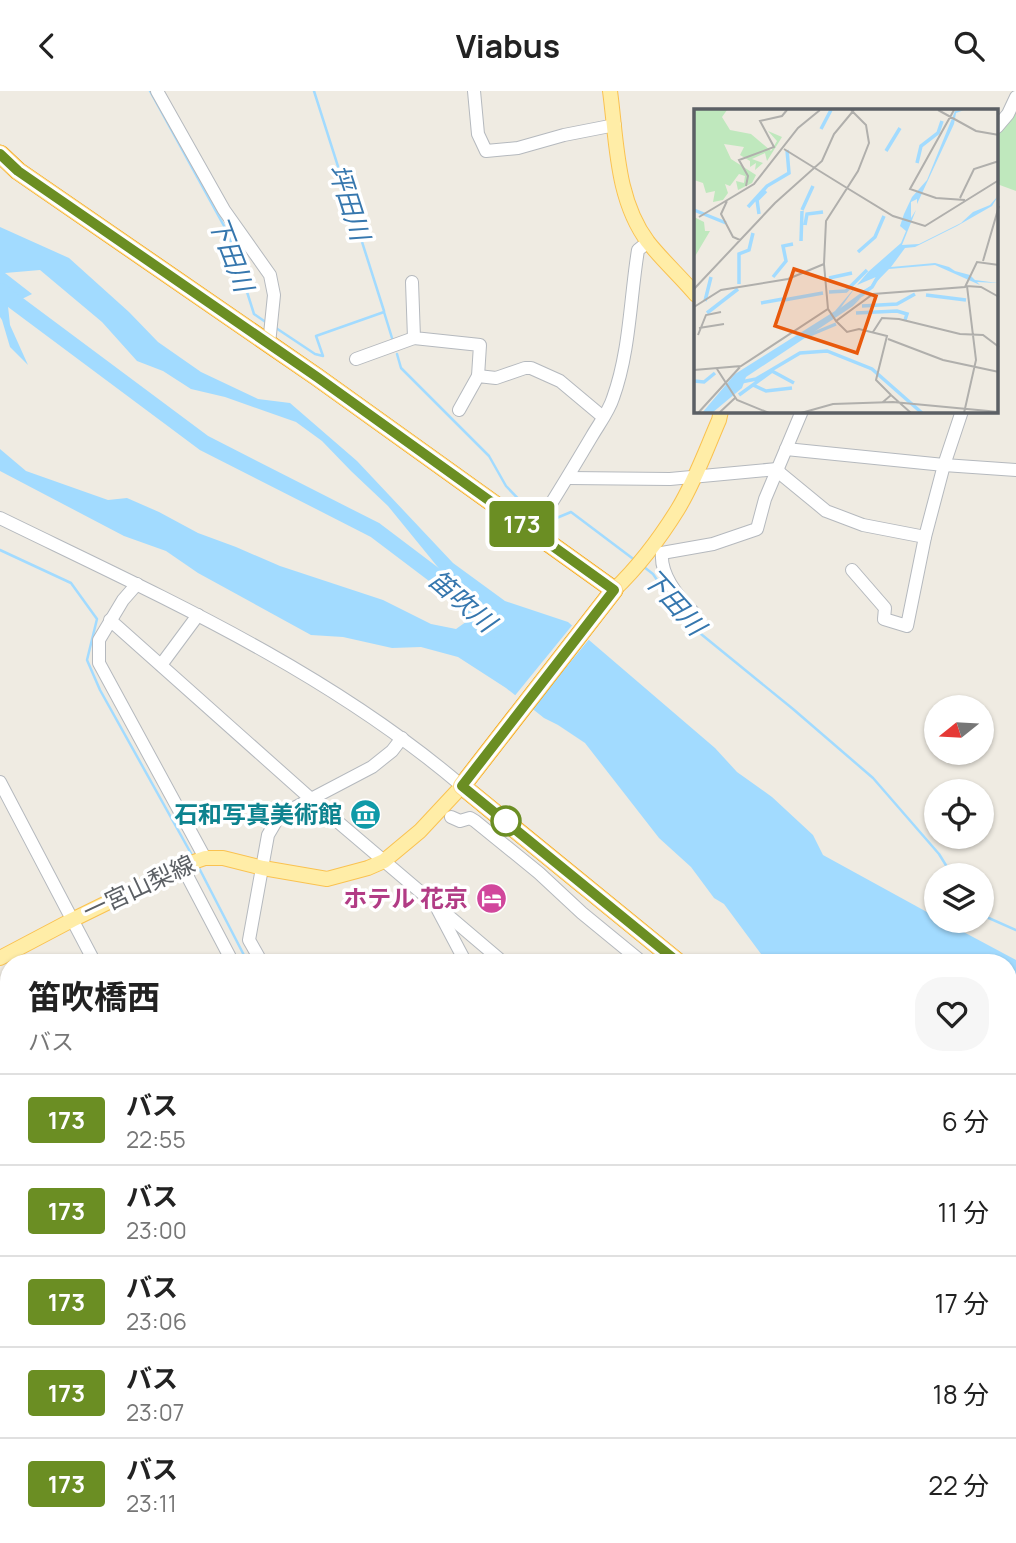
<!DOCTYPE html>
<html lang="ja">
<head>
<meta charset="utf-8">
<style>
  body { margin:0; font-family:Manrope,"Noto Sans JP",sans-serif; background:#f6f6f6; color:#222; height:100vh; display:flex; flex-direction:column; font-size:26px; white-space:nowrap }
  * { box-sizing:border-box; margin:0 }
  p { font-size:23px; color:#767676 }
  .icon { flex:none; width:38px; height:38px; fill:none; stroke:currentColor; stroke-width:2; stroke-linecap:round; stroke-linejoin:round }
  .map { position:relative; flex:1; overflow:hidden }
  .drawer { position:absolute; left:0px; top:863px; width:1017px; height:590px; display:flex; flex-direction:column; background:#fff; border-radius:28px 28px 0 0; box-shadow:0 2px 5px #0004 }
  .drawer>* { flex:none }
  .badge { padding:0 14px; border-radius:5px; font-size:24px; line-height:46px }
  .needle { width:46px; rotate:252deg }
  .buttons { position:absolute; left:924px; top:604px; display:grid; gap:14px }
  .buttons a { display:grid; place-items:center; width:70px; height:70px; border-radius:50%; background:#fff; box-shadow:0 2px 5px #0004; font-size:35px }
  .map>.badge { position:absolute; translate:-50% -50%; box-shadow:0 0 0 4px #fff }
  .round { display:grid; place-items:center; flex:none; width:74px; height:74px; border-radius:28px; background:#f6f6f6 }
  .summary { display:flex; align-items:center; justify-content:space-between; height:119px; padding:0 28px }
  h1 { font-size:33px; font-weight:700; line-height:52px }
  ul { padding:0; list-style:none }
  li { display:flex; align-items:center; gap:21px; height:91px; padding:0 28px; border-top:2px solid #e0e0e0 }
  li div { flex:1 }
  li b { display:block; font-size:26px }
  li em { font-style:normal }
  li .badge { min-width:77px; font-weight:700; text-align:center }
  header { display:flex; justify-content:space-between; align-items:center; height:91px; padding:0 28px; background:#fff; font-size:32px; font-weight:700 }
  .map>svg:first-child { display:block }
  .green { fill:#bfe8bd }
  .water { fill:#a2dbff }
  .pier { fill:#efebe2 }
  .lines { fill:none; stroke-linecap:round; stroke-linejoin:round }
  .stream { stroke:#a2dbff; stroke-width:2.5 }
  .river { stroke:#a2dbff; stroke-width:16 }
  .minor-casing { stroke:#b5b9be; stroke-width:14 }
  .major-casing { stroke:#fac250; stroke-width:16 }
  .highway-casing { stroke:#f19a00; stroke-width:19 }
  .minor { stroke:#fff; stroke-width:12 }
  .major { stroke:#ffeda7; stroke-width:14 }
  .highway { stroke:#ffdb89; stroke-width:18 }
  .line-casing { stroke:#fff; stroke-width:16 }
  .line { stroke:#6b8e23; stroke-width:10 }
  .stop-dot { fill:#fff; stroke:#6b8e23; stroke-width:3.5 }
  .labels { text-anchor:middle; stroke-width:7; stroke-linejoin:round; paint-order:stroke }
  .culture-label { font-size:24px; font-weight:bold; fill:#0d838f; stroke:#fff; text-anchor:end }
  .street-label { font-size:24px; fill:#5b5f64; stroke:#fff }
  .hotel-label { font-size:24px; font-weight:bold; fill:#b23c85; stroke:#fff; text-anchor:end }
  .water-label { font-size:26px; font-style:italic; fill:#3677ae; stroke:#fff }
  .inset-river { fill:none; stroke:#a2dbff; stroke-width:3.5 }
  .inset-road { fill:none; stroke:#b0afac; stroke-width:2 }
  .view { fill:#e8590c; fill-opacity:0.15; stroke:#e8590c; stroke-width:3.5 }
  .inset-edge { fill:none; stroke:#5b5f64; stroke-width:3.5 }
</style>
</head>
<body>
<header><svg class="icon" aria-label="back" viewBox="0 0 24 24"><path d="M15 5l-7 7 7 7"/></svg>Viabus<svg class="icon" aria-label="search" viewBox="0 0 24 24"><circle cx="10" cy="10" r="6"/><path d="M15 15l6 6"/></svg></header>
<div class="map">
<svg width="1016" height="1452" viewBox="0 0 1016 1452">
  <rect width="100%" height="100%" fill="#efebe2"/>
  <path class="green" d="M1016,10V100L997,93V40Z"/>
  <path class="water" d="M0,136L69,167L129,221L158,251L201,281L258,308L290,312L357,370L453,472L505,510L568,531L715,657L737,681L772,706L813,744L823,764L936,826V830H943L1016,869V1025L1008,1016V872L767,871L724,813L714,807L691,776L659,747L585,652L558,634L544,627L506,597L458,566L421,556L392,557L343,546L311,544L198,482L166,460L124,445L0,380V358L26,380L108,409L127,407L159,421L198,442L236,456L280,475L383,509L431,533L456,538L470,528L494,523L476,510L441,480L388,415L351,380L322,350L296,331L225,306L191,298L163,280L137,270L102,231L40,179L5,182L32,203L8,215L10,234L28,274L10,256L2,229L0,226Z"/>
  <path class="pier" d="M574,532L591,546L530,620L513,607Z"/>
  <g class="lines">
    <g class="stream">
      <path d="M150,0L229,144L254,223L267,232"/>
      <path d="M314,0L384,220"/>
      <path d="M276,237L315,263L323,265L316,245L384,221L392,247"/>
      <path d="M397,263L401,277L489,365L506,395L530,420L537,424"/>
      <path d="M546,430L547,431L571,421L636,470"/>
      <path d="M0,459L71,492L97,528L87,569L100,599L193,766"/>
      <path d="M644,476L653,483L685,530L793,618L873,687L939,763L952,784"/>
      <path d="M198,775L248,872"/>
      <path d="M982,824L1016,839"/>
      <path d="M0,921L9,936"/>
      <path d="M0,940L9,941"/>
      <path d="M530,1444L534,1452"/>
    </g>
    <path class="river" d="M0,200L204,352L375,439L457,501L496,539"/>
    <defs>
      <g id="minor">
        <path d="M157,0L224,119L270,184L274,204L269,253"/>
        <path d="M474,0L478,43L486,60L518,57L564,44L615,34"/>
        <path d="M997,36L1008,23L1016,6"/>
        <path d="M412,191L414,247L480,254L478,285"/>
        <path d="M356,268L414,247"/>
        <path d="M459,319L478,285L496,287L525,277H531L560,290L603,326"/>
        <path d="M786,358L944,374L1016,379"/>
        <path d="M777,378L781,383L826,420L863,434L925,446L944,374L962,320"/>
        <path d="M568,387L670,388L777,378"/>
        <path d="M0,427C160,505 325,578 462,695"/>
        <path d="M533,441C554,409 573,377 592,345C599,333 609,320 613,307C630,260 630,208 638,159L648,151"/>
        <path d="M852,479L885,517L884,528L907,535L925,446"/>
        <path d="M137,493L123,509L99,549V572L205,767"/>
        <path d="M694,522C679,507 660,485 662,462L713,453L757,438L765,408L802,320"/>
        <path d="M110,529L311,708L504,872"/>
        <path d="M161,574L198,524"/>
        <path d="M0,691L95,872"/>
        <path d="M451,726L460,730L470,727L475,730L539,782L582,822L643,872"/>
        <path d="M182,775L233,872"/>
        <path d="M438,819L466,872"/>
        <path d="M262,872L249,849L268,744L278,727L294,717L372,676L392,660L402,647"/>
        <path d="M0,1038L4,1036L9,1044"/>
        <path d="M0,1073L9,1089"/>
        <path d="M0,1129L9,1146"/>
        <path d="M1008,1326L1016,1341"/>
        <path d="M169,1444L174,1452"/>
        <path d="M396,1444L400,1452"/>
        <path d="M537,1444L541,1452"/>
        <path d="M562,1444L566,1452"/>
        <path d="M762,1444L766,1452"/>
        <path d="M901,1444L906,1452"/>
        <path d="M184,1452L217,1444"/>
      </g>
      <g id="major">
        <path d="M610,0C617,52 616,108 648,151C663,170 681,186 696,204"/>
        <path d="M614,499C638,476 660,447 678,418C695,390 706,359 719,329L721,320"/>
        <path d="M0,867L72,829L182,775L205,767H223L263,777L327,788L368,777L384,770L420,740L462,695"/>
        <path d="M0,1294L9,1302"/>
        <path d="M154,1444L163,1452"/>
      </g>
      <g id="highway">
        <path d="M0,63L18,80L317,286L614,499L462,695L679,872"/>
        <path d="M1008,1149L1016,1156"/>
      </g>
    </defs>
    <use href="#minor" class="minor-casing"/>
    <use href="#major" class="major-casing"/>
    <use href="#highway" class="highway-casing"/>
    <use href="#minor" class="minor"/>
    <use href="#major" class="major"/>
    <use href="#highway" class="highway"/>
  </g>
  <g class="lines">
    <defs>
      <path id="line" d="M0,63L18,80L317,286L614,499L462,695L679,872"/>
    </defs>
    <use href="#line" class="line-casing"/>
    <use href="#line" class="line"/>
  </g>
  <defs>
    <symbol id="museum-disc" viewBox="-11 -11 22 22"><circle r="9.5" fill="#0f9aa8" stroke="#fff"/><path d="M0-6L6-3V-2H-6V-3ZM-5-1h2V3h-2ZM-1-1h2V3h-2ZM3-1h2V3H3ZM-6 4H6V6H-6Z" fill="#fff"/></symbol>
    <symbol id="hotel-disc" viewBox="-11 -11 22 22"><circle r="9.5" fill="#d1479c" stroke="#fff"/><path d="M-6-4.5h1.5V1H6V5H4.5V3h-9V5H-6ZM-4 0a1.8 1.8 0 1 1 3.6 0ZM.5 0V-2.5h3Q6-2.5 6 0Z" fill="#fff"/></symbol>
  </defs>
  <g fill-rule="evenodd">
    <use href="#museum-disc" x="348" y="706" width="35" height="35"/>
    <use href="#hotel-disc" x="474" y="790" width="35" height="35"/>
  </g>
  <circle class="stop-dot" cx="506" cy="730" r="14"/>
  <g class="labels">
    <g class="culture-label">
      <text x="342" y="732">石和写真美術館</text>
    </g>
    <g class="street-label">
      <text transform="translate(139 797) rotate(-25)" y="8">一宮山梨線</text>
    </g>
    <g class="hotel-label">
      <text x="468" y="816">ホテル 花京</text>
    </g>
    <g class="water-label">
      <text transform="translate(349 111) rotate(72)" y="9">坪田川</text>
      <text transform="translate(231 163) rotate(69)" y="9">下田川</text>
      <text transform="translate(462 510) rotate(41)" y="9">笛吹川</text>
      <text transform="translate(674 511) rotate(48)" y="9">下田川</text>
    </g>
  </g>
  <g transform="translate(694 18)">
    <rect width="304" height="304" fill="#efebe2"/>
    <path d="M0,1H33L28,8L36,21L57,25L77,42L83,32L74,22L88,28L73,52L71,44L58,50L69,54L61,61L62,54L56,58V52L46,46L50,38L30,35L37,50L62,66L58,74L44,81L42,72L50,74L51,67L45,65L36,77L31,75L34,84L29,91L19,93L21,82L12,84L9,74L0,71ZM0,108L10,113L11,122H16L0,149Z" fill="#bfe8bd"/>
    <path d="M270,1L262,4L260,15L223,95V90L217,93V109L222,101L208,136L225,135L267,114L279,103L296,96L304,87L298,97L263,117L221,138L211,139L197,158L241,154L255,158L261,162L276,166L281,171L304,174L283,173L286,176L241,156L195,160L159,197L52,268L48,279L18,304H8L41,265L141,202L174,163L207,134L212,122L206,117L210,105L218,88L233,71L261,2ZM182,168L177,177L166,183L171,186L143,204L163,176Z" fill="#a2dbff" fill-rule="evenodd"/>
    <path class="inset-river" d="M127,20L137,1M192,42L206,19M223,54L227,37L244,24L248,12M54,98L73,77L95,64L93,41M0,101L32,114M108,101L119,77M65,105L63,91L72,82M111,116L113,105L129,103M107,132L108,102M164,143L181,128L190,107M79,168L92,152L89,137L99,135M135,169L158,164M45,175V145L55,141L59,124M135,183L152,182L173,161M232,186L272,191M90,191L129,184M11,192L17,168M67,194L89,190M168,197L203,195L221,185M13,204L44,180M162,204L203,202L213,205L211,211M140,206L178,178L185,166M111,228L142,215M0,272L10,273L21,264M47,273L62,270L106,244L133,242L178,260L228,304M59,276L72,282L98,279M45,286L78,262L100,274"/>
    <path class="inset-road" d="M244,1L282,22L305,26M260,1L216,80L242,89L271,91M90,40L153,79M52,77L54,67L45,51L80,38L66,12L88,7L93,1M153,79L199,107L231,117L305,71M266,89L280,60L305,52M33,92L27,105L39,128L46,131M5,108L60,75L104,19L126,1M289,152L305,97M130,155L134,200M0,180L81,94L128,52L140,25L160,1M0,198L27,181L94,170L130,155L132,112L164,62L175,34L172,16L157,1M142,212L153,223L165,220L193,227L182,271L197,286M5,219L30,215M179,223L188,209L205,210L266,225L289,226L305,238M4,226L12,206L27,203M194,230L249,251L305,263M23,260L43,291L75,304M0,261L47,257L134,200L142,212L179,185L271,178L283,153L305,156M189,293L197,286L217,304M4,304L46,258M25,304L41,289M107,304L139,295L199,293L305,303M270,304L282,251L273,177L287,178L305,188"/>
    <path class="view" d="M100,160L182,187L163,244L81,217Z"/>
    <rect width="304" height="304" class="inset-edge"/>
  </g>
</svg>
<div class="buttons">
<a><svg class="needle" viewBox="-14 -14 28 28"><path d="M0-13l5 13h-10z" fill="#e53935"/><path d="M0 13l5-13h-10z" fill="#767676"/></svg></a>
<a><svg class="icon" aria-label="locate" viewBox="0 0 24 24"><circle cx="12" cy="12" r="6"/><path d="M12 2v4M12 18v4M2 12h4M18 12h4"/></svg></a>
<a><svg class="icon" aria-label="layers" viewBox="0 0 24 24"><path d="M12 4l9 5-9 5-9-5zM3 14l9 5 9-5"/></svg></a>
</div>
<b class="badge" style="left:522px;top:433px;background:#6b8e23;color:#fff">173</b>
<section class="drawer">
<div class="summary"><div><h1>笛吹橋西</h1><p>バス</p></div><a class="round"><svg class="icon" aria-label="heart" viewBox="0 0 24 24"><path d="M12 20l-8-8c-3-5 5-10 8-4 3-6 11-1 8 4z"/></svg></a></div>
<ul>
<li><span class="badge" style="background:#6b8e23;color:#fff">173</span><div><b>バス</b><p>22:55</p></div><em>6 分</em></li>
<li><span class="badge" style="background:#6b8e23;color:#fff">173</span><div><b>バス</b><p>23:00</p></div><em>11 分</em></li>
<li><span class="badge" style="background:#6b8e23;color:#fff">173</span><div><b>バス</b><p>23:06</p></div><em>17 分</em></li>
<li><span class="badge" style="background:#6b8e23;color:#fff">173</span><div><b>バス</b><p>23:07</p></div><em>18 分</em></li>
<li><span class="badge" style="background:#6b8e23;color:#fff">173</span><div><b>バス</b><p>23:11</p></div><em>22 分</em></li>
</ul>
</section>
</div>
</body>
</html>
